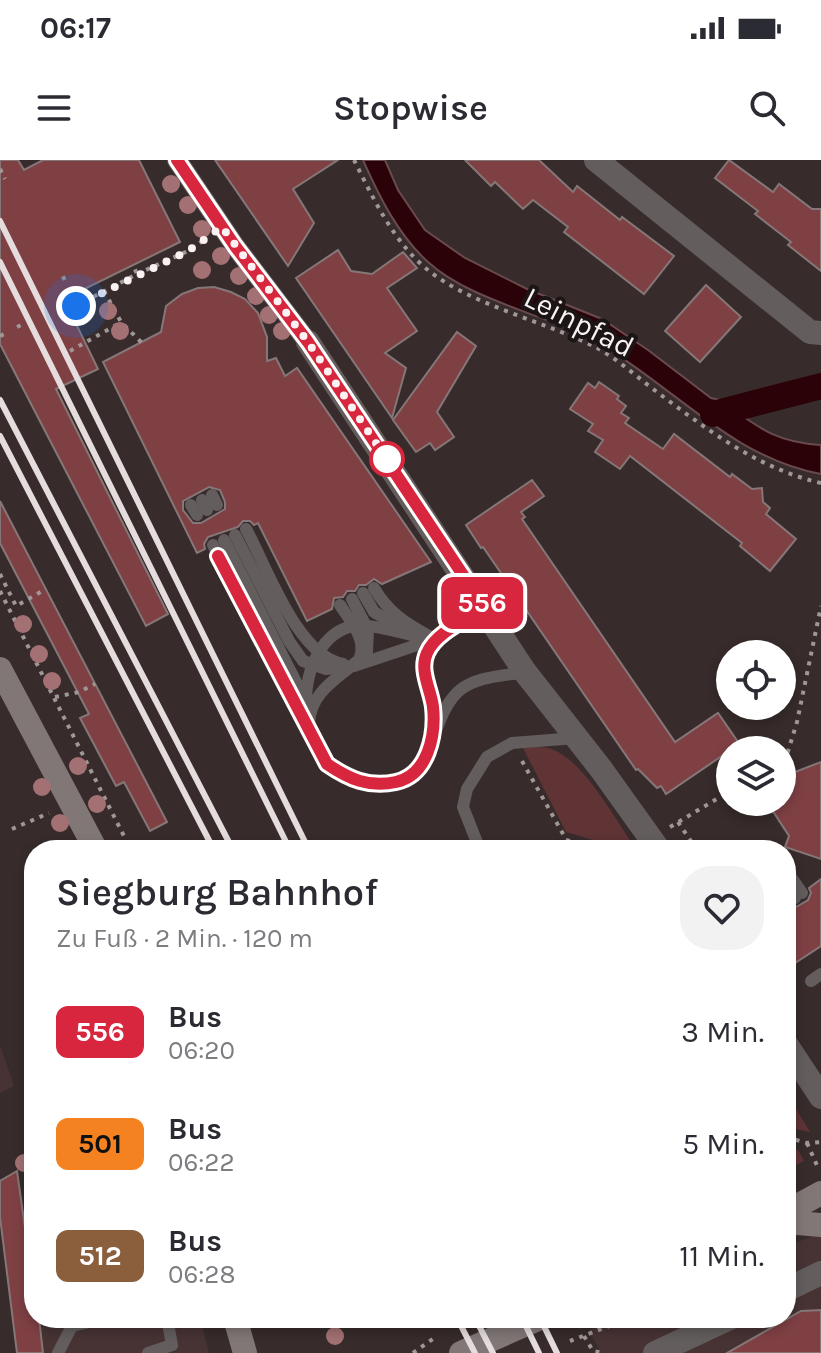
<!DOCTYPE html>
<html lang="de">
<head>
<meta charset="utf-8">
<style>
  body { margin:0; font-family:Karla,sans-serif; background:#f2f2f3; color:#2b2b33; height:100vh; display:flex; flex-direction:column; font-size:30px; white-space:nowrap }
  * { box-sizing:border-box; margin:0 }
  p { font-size:26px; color:#7c7c81 }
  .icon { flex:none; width:44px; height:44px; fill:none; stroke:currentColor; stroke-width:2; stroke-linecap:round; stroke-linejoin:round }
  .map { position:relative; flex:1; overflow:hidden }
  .panel { position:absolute; left:24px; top:680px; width:772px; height:488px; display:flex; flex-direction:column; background:#fff; border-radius:32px; box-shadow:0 4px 12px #0003 }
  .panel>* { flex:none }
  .badge { padding:0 16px; border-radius:12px; font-size:28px; line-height:52px }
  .buttons { position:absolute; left:716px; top:480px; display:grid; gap:16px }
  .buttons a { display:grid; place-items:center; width:80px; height:80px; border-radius:50%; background:#fff; box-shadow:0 4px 12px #0003; font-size:40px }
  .you { position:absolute; width:40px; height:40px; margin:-20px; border:6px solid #fff; border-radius:50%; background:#1a73e8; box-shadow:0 0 0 12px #1a73e833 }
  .map>.badge { position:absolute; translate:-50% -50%; box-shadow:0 0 0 4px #fff }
  .round { display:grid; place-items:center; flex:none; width:84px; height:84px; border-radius:32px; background:#f2f2f3 }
  .headline { display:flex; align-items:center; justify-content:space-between; height:136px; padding:0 32px }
  h1 { font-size:38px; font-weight:600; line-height:60px }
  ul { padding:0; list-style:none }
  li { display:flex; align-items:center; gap:24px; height:112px; padding:0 32px }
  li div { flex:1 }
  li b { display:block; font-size:30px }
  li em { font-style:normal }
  li .badge { min-width:88px; font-weight:700; text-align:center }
  .status { display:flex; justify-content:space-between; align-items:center; height:56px; padding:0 40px; background:#fff; direction:ltr }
  .status svg { height:22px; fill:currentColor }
  header { display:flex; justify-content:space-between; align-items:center; height:104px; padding:0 32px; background:#fff; font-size:36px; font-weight:600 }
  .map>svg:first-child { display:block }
  .built { fill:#473334 }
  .green { fill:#603335 }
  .water { fill:#2b0207; stroke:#694a4e; stroke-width:2 }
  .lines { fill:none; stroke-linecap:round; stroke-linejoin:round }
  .canal { stroke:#2b0207; stroke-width:26 }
  .building { fill:#7f4044; stroke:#857777; stroke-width:2; fill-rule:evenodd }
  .path { stroke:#a09797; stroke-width:4; stroke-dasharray:4 6; stroke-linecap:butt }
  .service { stroke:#635d5d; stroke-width:12 }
  .pedestrian { stroke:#635d5d; stroke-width:20 }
  .minor { stroke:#635d5d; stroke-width:24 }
  .secondary { stroke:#817777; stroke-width:24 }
  .rail { stroke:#e5dddd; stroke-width:6 }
  .tree { fill:#a37173 }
  .line-casing { stroke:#fff; stroke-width:18 }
  .line { stroke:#d7263d; stroke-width:12 }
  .walk { stroke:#faf2f2; stroke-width:8; stroke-dasharray:0 14.4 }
  .stop-dot { fill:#fff; stroke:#d7263d; stroke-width:4 }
  .labels { text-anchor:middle; stroke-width:8; stroke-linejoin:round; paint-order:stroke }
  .street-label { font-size:30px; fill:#faf2f2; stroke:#1b1515 }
</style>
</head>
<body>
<div class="status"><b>06:17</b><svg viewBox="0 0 49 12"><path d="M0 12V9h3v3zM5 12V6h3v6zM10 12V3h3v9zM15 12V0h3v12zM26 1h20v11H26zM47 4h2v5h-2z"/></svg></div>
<header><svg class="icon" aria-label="menu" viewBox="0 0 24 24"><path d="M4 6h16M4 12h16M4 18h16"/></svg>Stopwise<svg class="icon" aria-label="search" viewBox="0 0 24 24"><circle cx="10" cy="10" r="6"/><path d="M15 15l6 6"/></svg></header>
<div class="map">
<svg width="821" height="1193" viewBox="0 0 821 1193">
  <rect width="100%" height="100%" fill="#372b2b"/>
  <g class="built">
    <path d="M0,885L14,926L0,933Z"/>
    <path d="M821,1072V1193H601L589,1170L618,1158H786V1087Z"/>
    <path d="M200,1158L209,1193H44L38,1159Z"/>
  </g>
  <g class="green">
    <path d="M523,588C533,587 544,586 554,590C585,603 615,659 634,686L627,690L566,672Z"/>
    <path d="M786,932L810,972L786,967Z"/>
    <path d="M786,988L798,990L804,1001L786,1010Z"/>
  </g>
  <path class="water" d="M363,0H385L398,30L425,70L465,98L527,129L602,159L648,190L711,238L720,240C757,266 773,282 821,285V314C724,297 662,211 576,172C530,151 465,136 428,102C398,75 379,36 363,0Z"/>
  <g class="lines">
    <path class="canal" d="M713,254L821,226"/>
  </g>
  <g class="building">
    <path d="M0,0H18L24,10L43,0H139L180,82L64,139L98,209L56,229L168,454L146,466L0,184Z"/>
    <path d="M215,0H338L293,29L314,63L288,106Z"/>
    <path d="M465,0H539L573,32L577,26L620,60L622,57L674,96L644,134L564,72L568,67L533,40L523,49L495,22L491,26Z"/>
    <path d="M729,0L773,32L779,24L812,49H821V111L788,85L791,82L755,54L758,51L715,18Z"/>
    <path d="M338,90L351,111L372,114L403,92L417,108L387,128L417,171L385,193L406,208L392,258L296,118Z"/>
    <path d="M706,125L741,157L700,202L665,171Z"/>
    <path d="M214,127L231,132L245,139L258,153L267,177V201L276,198L285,216L297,208L431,402L382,424L374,419L366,425H359L355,431H347L343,437L334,438L332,449L307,461L258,363L254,365L250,361H243L238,367L208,377L204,384L205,389L197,393L103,202L161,172L166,146L182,134L198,128ZM209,327L220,330L225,342V349L201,363H193L183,350V341Z"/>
    <path d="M457,172L476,186L437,252L454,277L435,290L430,283L416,292L393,260Z"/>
    <path d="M599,222L619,236L617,239L626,246L621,253L629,258L625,263L663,289L674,274L730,317L732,314L752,329L762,328L763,342L770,348L766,354L796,379L770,411L740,386L742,383L630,296L620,309L595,292L603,280L588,271L593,264L570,249L588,223L595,228Z"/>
    <path d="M532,320L544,336L521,352L525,357L522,359L675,582L718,553L738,582L733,585L735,587L666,634L661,626L657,628L638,609L636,610L483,387L481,388L466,365Z"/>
    <path d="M0,341L167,662L150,671L124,622L116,626L80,558L89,554L0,383Z"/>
    <path d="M821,602V699L785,687L789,676L767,642H782V617Z"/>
    <path d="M821,719V786L786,809V745L796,747L808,740L811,733L809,728Z"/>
    <path d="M17,1011L34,1132V1158H39L43,1193H17L0,1057V1021Z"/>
    <path d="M821,1150V1193H727L801,1151Z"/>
  </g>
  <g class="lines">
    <g class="path">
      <path d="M354,0C373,38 394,83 428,110C470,145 548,162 599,189C618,200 635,215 653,229C705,268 756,308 821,323"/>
      <path d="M0,9L5,19"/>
      <path d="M137,114L188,91L204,80"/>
      <path d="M62,119L66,117"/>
      <path d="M104,131L121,162L144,185"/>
      <path d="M76,146L137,114L133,105"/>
      <path d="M17,167L25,163"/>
      <path d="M0,176L7,173"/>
      <path d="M70,191L120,163"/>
      <path d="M0,414L16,446L46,429"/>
      <path d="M0,431L131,690"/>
      <path d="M55,537L79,532L95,524"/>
      <path d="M782,600L786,598L797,562L821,446"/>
      <path d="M522,601L572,690"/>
      <path d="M678,662L697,690"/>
      <path d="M670,667L730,631"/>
      <path d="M12,669L49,653"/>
      <path d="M566,680L603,690"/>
      <path d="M786,977L807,983L821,982"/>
      <path d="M807,983L819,1010"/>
      <path d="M584,1176L593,1191L603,1193"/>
      <path d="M570,1181C595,1172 642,1149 667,1162"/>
      <path d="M413,1193L437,1176"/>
    </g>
    <g class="service">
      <path d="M212,335L217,345"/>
      <path d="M202,340L207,350"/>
      <path d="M191,345L197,355"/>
      <path d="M246,369C267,407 297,496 343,504"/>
      <path d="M235,375L289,481L303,501L326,509L354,506L435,479L485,448"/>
      <path d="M224,380L298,526L305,552"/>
      <path d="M213,385L327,604C349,619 362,626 390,623C437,618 428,557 460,530C478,516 503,516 525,512"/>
      <path d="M374,428C388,452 405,463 429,476"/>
      <path d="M363,433L374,452L402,468"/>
      <path d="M340,445C349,459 367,479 360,497"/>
      <path d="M306,539C307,505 326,461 368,466C390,468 410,476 431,479"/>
      <path d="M309,563C311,527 346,515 367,492L368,470L352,439"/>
      <path d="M435,568C433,550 422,510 425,496C427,491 432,484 435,479"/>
      <path d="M480,690L463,647L467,629L487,597L512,583L576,578"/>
      <path d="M735,690L746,687L763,690"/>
      <path d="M786,710L802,733"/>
      <path d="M786,725L795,738"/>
      <path d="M811,821L821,814"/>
      <path d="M58,1193L72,1166L94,1161"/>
      <path d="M148,1193L172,1185L167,1158"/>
    </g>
    <path class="pedestrian" d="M177,0L235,86L308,182"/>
    <g class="minor">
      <path d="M596,0L810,172L821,173"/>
      <path d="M308,182L525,512L601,609L659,690"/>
      <path d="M786,884L821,937"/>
      <path d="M786,1130L821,1113"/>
      <path d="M655,1193L730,1158"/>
    </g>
    <g class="secondary">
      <path d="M0,509L96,690"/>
      <path d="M786,1052L821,1033"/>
      <path d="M786,1062L821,1065"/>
      <path d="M235,1158L245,1193"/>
      <path d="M461,1193L540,1158"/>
    </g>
    <g class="rail">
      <path d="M0,61L309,690"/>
      <path d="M0,102L290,690"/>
      <path d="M0,240L233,690"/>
      <path d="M0,276L214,690"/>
      <path d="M457,1158L475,1193"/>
      <path d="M475,1158L493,1193"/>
      <path d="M522,1158L539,1193"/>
      <path d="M540,1158L557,1193"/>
    </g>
  </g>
  <g class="tree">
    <circle cx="171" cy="24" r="9"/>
    <circle cx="188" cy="45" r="9"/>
    <circle cx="202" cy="69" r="9"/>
    <circle cx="221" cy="96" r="9"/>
    <circle cx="202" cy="110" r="9"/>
    <circle cx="239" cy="116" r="9"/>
    <circle cx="256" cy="136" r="9"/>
    <circle cx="108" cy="151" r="9"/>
    <circle cx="269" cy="155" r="9"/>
    <circle cx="120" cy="171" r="9"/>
    <circle cx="282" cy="171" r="9"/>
    <circle cx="23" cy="464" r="9"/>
    <circle cx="39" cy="494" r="9"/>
    <circle cx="52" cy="521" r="9"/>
    <circle cx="78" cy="606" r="9"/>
    <circle cx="42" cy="627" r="9"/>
    <circle cx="97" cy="644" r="9"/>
    <circle cx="60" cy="663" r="9"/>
    <circle cx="24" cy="1003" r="9"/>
    <circle cx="335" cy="1176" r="9"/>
  </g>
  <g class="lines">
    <defs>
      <path id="line" d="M177,0L235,86L308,182L485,448C466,460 436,472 427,493C419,510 431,530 433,547C436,575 428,615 396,622C369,628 349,619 327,604L218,396"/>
    </defs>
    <use href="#line" class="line-casing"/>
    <use href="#line" class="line"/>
    <path class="walk" d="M76,146L188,91L222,67L308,182L388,301L387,299"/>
  </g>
  <circle class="stop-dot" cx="387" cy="299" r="16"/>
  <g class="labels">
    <g class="street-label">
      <text transform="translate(579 162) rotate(27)" y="10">Leinpfad</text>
    </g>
  </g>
</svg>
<div class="buttons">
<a><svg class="icon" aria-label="locate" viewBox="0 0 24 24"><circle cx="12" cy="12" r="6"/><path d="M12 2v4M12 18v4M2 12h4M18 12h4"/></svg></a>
<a><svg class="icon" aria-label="layers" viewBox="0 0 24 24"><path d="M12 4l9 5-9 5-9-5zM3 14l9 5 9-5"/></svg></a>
</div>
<div class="you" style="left:76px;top:146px"></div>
<b class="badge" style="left:482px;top:443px;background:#d7263d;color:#fff">556</b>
<section class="panel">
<div class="headline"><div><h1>Siegburg Bahnhof</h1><p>Zu Fuß · 2 Min. · 120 m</p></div><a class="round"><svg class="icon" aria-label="heart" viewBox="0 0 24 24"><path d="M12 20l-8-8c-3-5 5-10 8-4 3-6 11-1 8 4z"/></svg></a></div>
<ul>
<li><span class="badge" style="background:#d7263d;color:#fff">556</span><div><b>Bus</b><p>06:20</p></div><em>3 Min.</em></li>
<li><span class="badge" style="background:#f58220;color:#111">501</span><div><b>Bus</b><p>06:22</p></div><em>5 Min.</em></li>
<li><span class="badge" style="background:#8b5e3c;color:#fff">512</span><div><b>Bus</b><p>06:28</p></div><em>11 Min.</em></li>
</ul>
</section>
</div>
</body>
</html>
